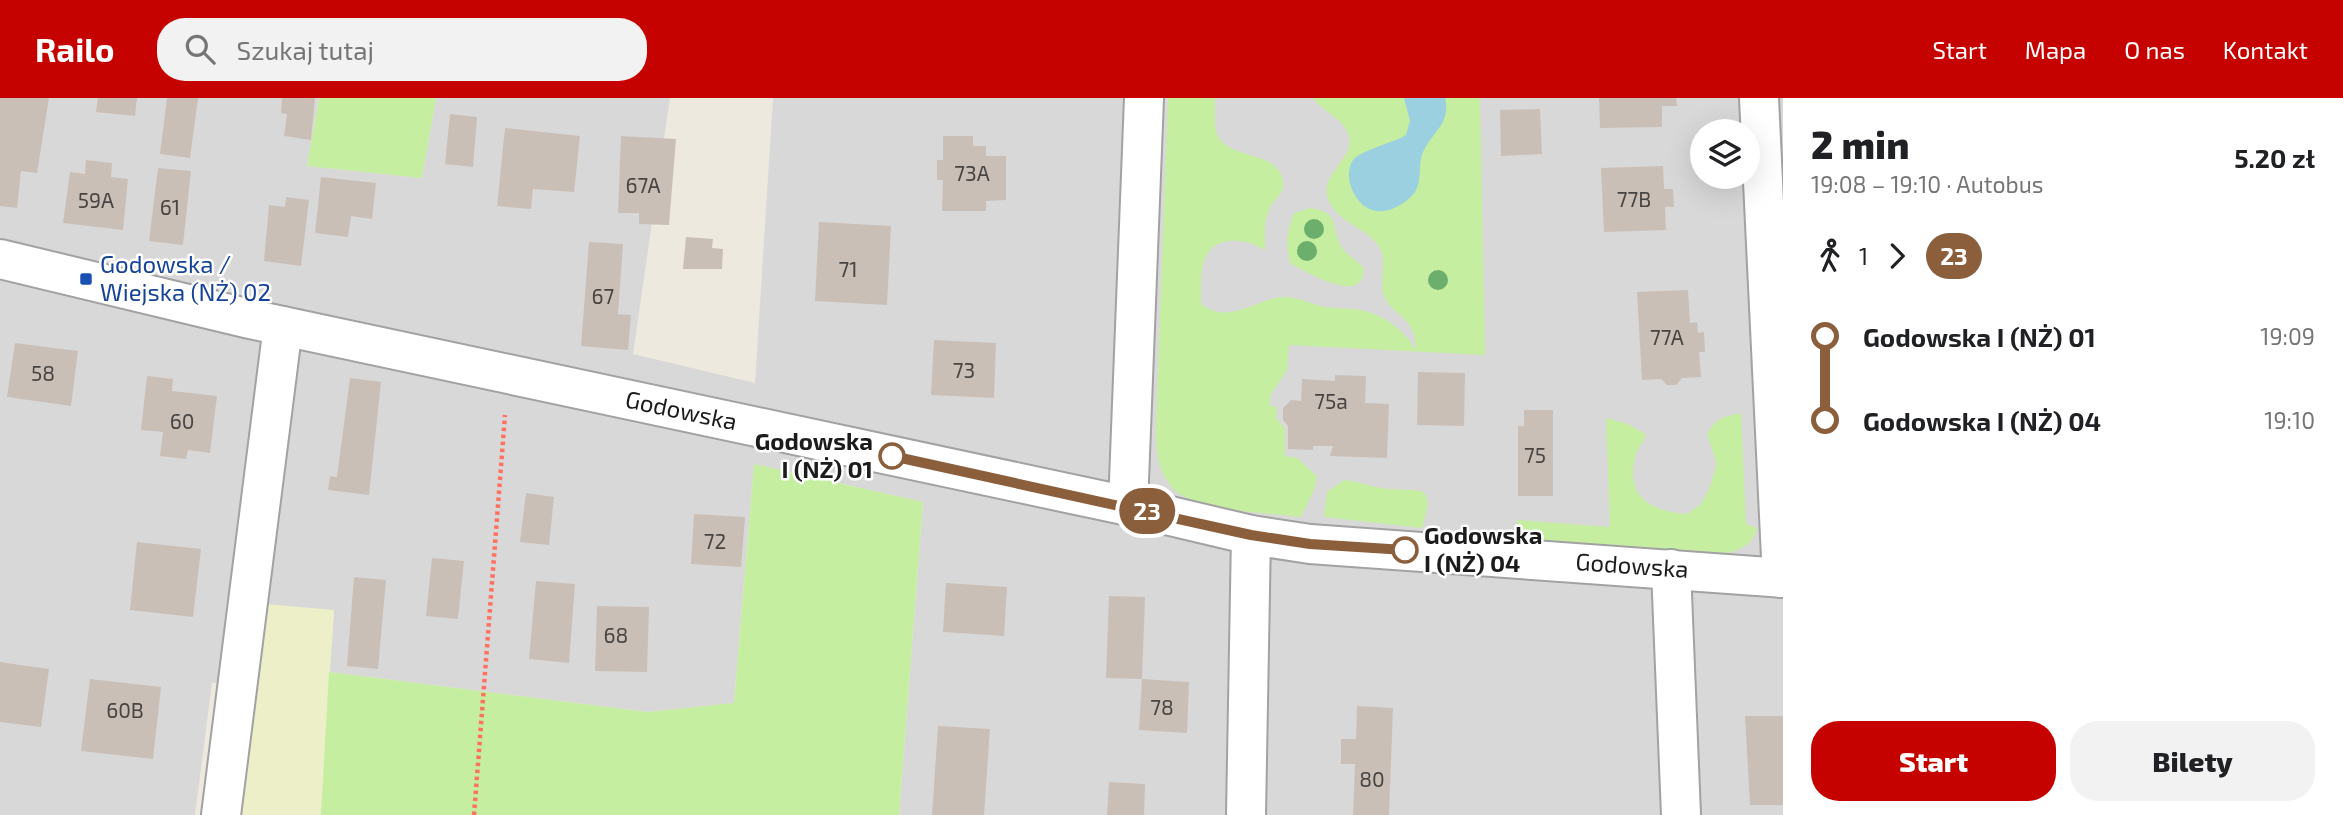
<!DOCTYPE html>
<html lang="pl">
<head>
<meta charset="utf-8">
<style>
  body { margin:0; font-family:"Exo 2",sans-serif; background:#f2f2f2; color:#202124; height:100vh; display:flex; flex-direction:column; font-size:26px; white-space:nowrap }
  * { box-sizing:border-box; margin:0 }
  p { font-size:23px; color:#757577 }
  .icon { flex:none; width:38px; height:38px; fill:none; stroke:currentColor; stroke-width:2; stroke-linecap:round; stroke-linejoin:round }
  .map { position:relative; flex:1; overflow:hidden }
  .drawer { display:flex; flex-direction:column; background:#fff; width:560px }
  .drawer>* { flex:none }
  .badge { padding:0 14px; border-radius:23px; font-size:24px; line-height:46px }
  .fabs { position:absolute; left:1690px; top:21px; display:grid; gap:14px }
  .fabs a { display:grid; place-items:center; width:70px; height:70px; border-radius:50%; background:#fff; box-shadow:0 7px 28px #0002; font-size:35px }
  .map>.badge { position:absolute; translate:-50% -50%; box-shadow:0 0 0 4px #fff }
  .legs { display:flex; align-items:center; gap:10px; height:77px; padding:0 28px; font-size:23px }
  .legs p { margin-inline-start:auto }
  .summary { display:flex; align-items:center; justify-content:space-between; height:119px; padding:0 28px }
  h1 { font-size:38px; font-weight:800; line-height:52px }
  .button { display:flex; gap:14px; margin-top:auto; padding:14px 28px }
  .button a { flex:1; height:80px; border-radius:28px; background:#c60200; color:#fff; font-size:28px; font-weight:800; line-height:80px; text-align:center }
  .button a+a { background:#f2f2f2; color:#202124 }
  ul { padding:0 28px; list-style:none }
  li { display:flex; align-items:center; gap:24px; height:84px; font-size:26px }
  li i { display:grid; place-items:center; width:10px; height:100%; margin:0 9px; background:currentColor }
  li i::after { content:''; width:18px; height:18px; margin:-9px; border:5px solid; border-radius:50%; background:#fff }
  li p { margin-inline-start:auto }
  li:first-child i { background:linear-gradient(#0000 50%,currentColor 0) }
  li:last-child i { background:linear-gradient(currentColor 50%,#0000 0) }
  header { display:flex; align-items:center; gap:42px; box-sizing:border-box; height:98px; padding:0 35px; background:#c60200; color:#fff }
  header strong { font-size:33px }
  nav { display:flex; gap:38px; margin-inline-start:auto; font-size:24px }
  .search { width:490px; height:63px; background:#f2f2f2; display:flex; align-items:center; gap:18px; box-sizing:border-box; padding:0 24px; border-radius:28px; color:#757577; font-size:26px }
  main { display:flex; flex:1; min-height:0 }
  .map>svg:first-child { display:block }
  .residential { fill:#d9d8d8; fill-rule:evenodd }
  .farmland { fill:#ecefc8 }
  .grass { fill:#c5eea0 }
  .water { fill:#9bd0e0 }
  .building { fill:#cabfb6 }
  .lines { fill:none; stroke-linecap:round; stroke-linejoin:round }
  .minor-casing { stroke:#a2a2a2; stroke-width:42 }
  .path { stroke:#ff715f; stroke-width:4.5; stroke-dasharray:3.5 3.5; stroke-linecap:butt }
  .minor { stroke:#fff; stroke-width:38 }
  .tree { fill:#6caf6c }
  .line-1-casing { stroke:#fff; stroke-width:16 }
  .line-1 { stroke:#8b5e3c; stroke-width:10 }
  .transit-dot { fill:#1a4fb4; stroke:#fff; stroke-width:2.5 }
  .stop-1-dot { fill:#fff; stroke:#8b5e3c; stroke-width:3.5 }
  .labels { text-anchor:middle; stroke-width:5; stroke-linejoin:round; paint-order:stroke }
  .number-label { font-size:21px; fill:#474442 }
  .transit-label { font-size:24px; fill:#164399; stroke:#fff; text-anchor:start }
  .street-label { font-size:24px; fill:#1b1b1b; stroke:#fff }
  .stop-label { font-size:24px; font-weight:bold; fill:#1b1b1b; stroke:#fff; text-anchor:end }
</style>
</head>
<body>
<header>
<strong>Railo</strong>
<div class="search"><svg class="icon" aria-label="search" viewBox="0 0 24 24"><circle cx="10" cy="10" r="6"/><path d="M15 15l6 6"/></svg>Szukaj tutaj</div>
<nav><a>Start</a><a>Mapa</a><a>O nas</a><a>Kontakt</a></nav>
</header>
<main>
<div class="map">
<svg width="1783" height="717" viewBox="0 0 1783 717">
  <rect width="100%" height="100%" fill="#eee9df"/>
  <path class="residential" d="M0,0H319L307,68L422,80L436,0H670L633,256L755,285L773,0H1783V717H899L923,404L754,366L734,605L648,614L329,574L334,513L257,581L212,585L195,717H0ZM1703,33H1748V79H1703Z"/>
  <path class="farmland" d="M266,506L334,512L321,717H239Z"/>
  <g class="grass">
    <path d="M319,0H436L422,80L307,68Z"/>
    <path d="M1168,0H1215C1215,10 1214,23 1216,33C1223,64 1284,50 1283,87C1283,97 1273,102 1270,110C1263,125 1265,137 1265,152C1252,145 1244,142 1229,143C1197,146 1201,182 1201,206C1230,228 1256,200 1284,199C1298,199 1309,205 1321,208C1332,211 1343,210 1354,211C1380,214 1403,230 1416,252C1416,215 1388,218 1383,194C1380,179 1388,161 1378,147C1367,132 1344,125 1333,110C1309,77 1362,61 1347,33C1339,18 1322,13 1313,0H1480L1485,257L1289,247L1287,272L1271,296L1270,308L1277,309L1276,320L1285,331V358L1297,360L1317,378L1314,392L1301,419C1268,415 1205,413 1178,395C1173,392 1168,384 1164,378C1157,364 1156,345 1156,330Z"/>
    <path d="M1310,110C1343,114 1329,132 1343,151C1349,159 1358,162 1364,171L1362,182C1359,184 1356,187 1353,188C1337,191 1303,173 1290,165C1285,146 1287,133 1294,115Z"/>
    <path d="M1741,315L1746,426L1757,430C1753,446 1742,451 1728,455L1515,440L1518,422L1610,429L1606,320L1628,326L1645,336C1645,345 1638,349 1636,356C1624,399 1650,413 1687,416L1701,406L1709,391L1717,366L1707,336C1716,320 1723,319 1741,315Z"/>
    <path d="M754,366L923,404L899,717H321L329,574L648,614L734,605Z"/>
    <path d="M1344,382C1360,383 1373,390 1388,391C1423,394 1436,384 1422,430L1324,419L1327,394Z"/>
  </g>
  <path class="water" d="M1404,0H1445C1451,24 1434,33 1424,52C1417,65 1423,81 1415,94C1406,106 1387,117 1372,112C1355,107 1342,78 1353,62C1361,52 1393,45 1406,37L1410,23Z"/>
  <g class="building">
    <path d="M0,0H49L37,75L21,73L17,110L0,108Z"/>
    <path d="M98,0H137L135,18L96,14Z"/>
    <path d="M167,0H198L190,60L160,56Z"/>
    <path d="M282,0H315L311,42L284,38L287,16L281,15Z"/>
    <path d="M1599,0H1676L1677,8H1662V29L1600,30Z"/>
    <path d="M1540,11L1542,56L1501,58L1500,12Z"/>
    <path d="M450,16L477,19L473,69L445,66Z"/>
    <path d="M505,30L580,38L574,94L533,91L531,111L497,108Z"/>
    <path d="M621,38L676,41L669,127L639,126V115H618Z"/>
    <path d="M943,38H973V48H986V58H1006V102L986,103V113H942L943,82H937V62H943Z"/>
    <path d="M86,62L112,65L111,79L128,81L123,132L63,125L70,74L85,76Z"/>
    <path d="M1663,68L1664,91H1673L1674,109H1665L1666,132L1604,134L1601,70Z"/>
    <path d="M158,70L191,73L183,147L149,143Z"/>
    <path d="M321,79L376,85L372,121L351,118L348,139L315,135Z"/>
    <path d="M286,99L309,102L301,168L264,163L269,107L285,109Z"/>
    <path d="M819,124L891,128L887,207L815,203Z"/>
    <path d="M686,139L713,141L712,150L723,151L722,171H683Z"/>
    <path d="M589,144L623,146L618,216L631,217L628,252L581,248Z"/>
    <path d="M1688,192L1690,225L1697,224L1698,235L1704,234L1705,254H1699L1701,279L1682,280L1676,287H1667L1661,281L1642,282L1637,194Z"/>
    <path d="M934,242L996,245L994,300L931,297Z"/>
    <path d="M15,245L78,253L71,308L7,299Z"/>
    <path d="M1418,274L1465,275L1464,328L1417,327Z"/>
    <path d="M1335,277L1366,278L1365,305L1389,306L1387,360L1330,358L1333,348H1313V352L1288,351V328L1283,322V310L1291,302L1301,303L1302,281L1335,283Z"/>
    <path d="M147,278L173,281L172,293L217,298L210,355L188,352L186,361L160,358L163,334L141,332Z"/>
    <path d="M350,280L381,284L369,397L328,392L330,378L337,379Z"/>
    <path d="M1524,312H1553V398H1518V328H1524Z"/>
    <path d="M526,395L554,399L549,447L520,444Z"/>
    <path d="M694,416L745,419L741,469L691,466Z"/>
    <path d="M137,444L201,451L193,519L130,512Z"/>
    <path d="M432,460L464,463L458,521L426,518Z"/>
    <path d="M354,479L386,482L378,571L347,568Z"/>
    <path d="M536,483L575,486L569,565L529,561Z"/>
    <path d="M946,485L1007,489L1004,538L943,534Z"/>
    <path d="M1109,498L1145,499L1142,581L1106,580Z"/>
    <path d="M597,508L649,509L647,574L595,573Z"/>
    <path d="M0,564L49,571L41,629L0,624Z"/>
    <path d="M90,581L161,589L153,661L81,653Z"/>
    <path d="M1142,581L1189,584L1187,635L1139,632Z"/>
    <path d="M1357,608L1393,610L1389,717H1353L1355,666H1341V641H1356Z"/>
    <path d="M1745,618H1783V707H1750Z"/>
    <path d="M938,628L990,631L984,717H932Z"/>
    <path d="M1109,684L1145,686L1144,717H1107Z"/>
  </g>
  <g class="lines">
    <defs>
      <g id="minor">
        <path d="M1759,0L1782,480"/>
        <path d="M0,161L250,221L1128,408L1251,437L1310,446L1783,480"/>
        <path d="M1128,408L1144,0"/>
        <path d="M1671,471L1681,717"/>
        <path d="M221,717L283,228"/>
        <path d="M1246,717L1251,437"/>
      </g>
    </defs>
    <use href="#minor" class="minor-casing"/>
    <path class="path" d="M474,717L505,317"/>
    <use href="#minor" class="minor"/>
  </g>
  <g class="tree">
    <circle cx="1314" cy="131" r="10"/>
    <circle cx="1307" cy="153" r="10"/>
    <circle cx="1438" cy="182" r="10"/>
  </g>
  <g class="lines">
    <defs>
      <path id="line-1" d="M892,358L1251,437L1310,446L1405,452"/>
    </defs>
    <use href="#line-1" class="line-1-casing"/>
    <use href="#line-1" class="line-1"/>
  </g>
  <rect class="transit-dot" x="79" y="174" width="14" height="14" rx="3.5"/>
  <g class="stop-1-dot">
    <circle cx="892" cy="358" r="12"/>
    <circle cx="1405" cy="452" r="12"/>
  </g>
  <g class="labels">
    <g class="number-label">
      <text x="972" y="83">73A</text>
      <text x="643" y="95">67A</text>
      <text x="1634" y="109">77B</text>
      <text x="96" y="110">59A</text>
      <text x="170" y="117">61</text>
      <text x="848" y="179">71</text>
      <text x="603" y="206">67</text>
      <text x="1667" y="247">77A</text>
      <text x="964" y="280">73</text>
      <text x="43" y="283">58</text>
      <text x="1331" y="311">75a</text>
      <text x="182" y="331">60</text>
      <text x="1535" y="365">75</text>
      <text x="715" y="451">72</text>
      <text x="616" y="545">68</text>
      <text x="1162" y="617">78</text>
      <text x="125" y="620">60B</text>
      <text x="1372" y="689">80</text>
    </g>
    <g class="transit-label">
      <text x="100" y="175">Godowska /<tspan x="100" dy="28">Wiejska (NŻ) 02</tspan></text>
    </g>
    <g class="street-label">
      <text transform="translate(681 313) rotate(12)" y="8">Godowska</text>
      <text transform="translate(1632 468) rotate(4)" y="8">Godowska</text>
    </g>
    <g class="stop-label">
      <text x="873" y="352">Godowska<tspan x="873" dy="28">I (NŻ) 01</tspan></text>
      <text x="1424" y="446" text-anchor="start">Godowska<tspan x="1424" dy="28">I (NŻ) 04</tspan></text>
    </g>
  </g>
</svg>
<div class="fabs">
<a><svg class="icon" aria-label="layers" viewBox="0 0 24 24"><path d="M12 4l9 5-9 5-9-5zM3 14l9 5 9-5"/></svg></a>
</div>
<b class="badge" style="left:1147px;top:413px;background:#8b5e3c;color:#fff">23</b>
</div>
<section class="drawer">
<div class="summary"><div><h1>2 min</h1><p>19:08 – 19:10 · Autobus</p></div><b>5.20 zł</b></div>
<div class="legs"><svg class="icon" aria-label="walk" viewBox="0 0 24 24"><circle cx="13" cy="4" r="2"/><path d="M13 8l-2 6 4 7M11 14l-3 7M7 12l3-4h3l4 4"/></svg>1<svg class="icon" aria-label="forward" viewBox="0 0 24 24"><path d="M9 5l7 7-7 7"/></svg><b class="badge" style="background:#8b5e3c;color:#fff">23</b></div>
<ul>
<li><i style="color:#8b5e3c"></i><b>Godowska I (NŻ) 01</b><p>19:09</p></li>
<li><i style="color:#8b5e3c"></i><b>Godowska I (NŻ) 04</b><p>19:10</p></li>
</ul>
<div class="button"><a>Start</a><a>Bilety</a></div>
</section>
</main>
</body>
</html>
